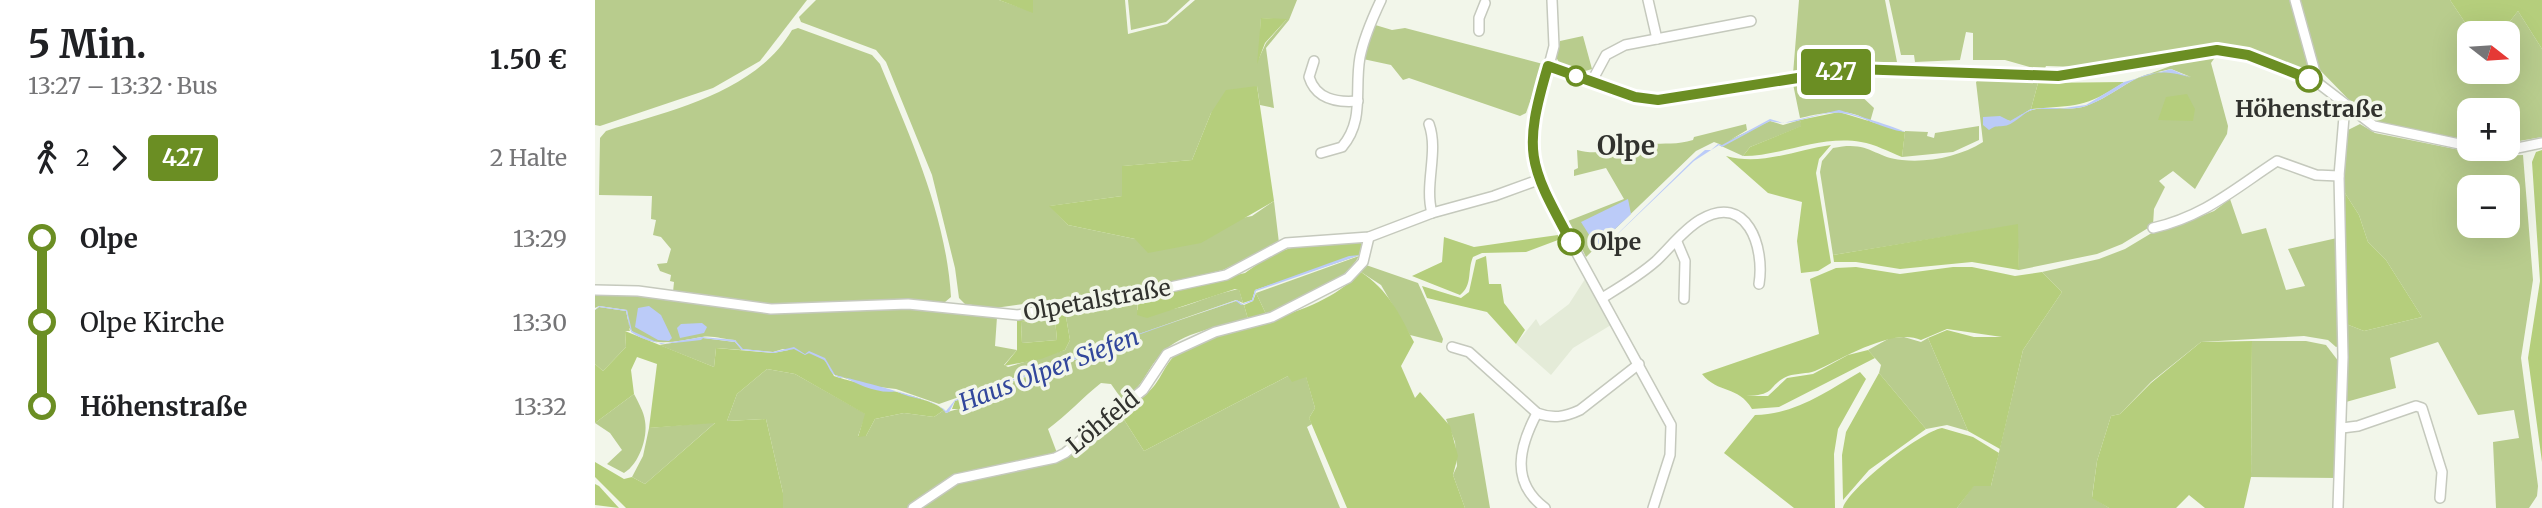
<!DOCTYPE html>
<html lang="de">
<head>
<meta charset="utf-8">
<style>
  body { margin:0; font-family:Merriweather,serif; background:#f6f6f6; color:#202124; height:100vh; display:flex; flex-direction:column; font-size:26px; white-space:nowrap }
  * { box-sizing:border-box; margin:0 }
  p { font-size:23px; color:#757577 }
  .icon { flex:none; width:38px; height:38px; fill:none; stroke:currentColor; stroke-width:2; stroke-linecap:round; stroke-linejoin:round }
  .map { position:relative; flex:1; overflow:hidden }
  .panel { display:flex; flex-direction:column; background:#fff; width:595px }
  .panel>* { flex:none }
  .badge { padding:0 14px; border-radius:5px; font-size:24px; line-height:46px }
  .needle { width:46px; rotate:107deg }
  .controls { position:absolute; left:1862px; top:21px; display:grid; gap:14px }
  .controls a { display:grid; place-items:center; width:63px; height:63px; border-radius:14px; background:#fff; box-shadow:0 7px 28px #0002; font-size:35px }
  .map>.badge { position:absolute; translate:-50% -50%; box-shadow:0 0 0 4px #fff }
  .legs { display:flex; align-items:center; gap:10px; height:77px; padding:0 28px; font-size:23px }
  .legs p { margin-inline-start:auto }
  .head { display:flex; align-items:center; justify-content:space-between; height:119px; padding:0 28px }
  h1 { font-size:38px; font-weight:700; line-height:52px }
  ul { padding:0 28px; list-style:none }
  li { display:flex; align-items:center; gap:24px; height:84px; font-size:26px }
  li i { display:grid; place-items:center; width:10px; height:100%; margin:0 9px; background:currentColor }
  li i::after { content:''; width:18px; height:18px; margin:-9px; border:5px solid; border-radius:50%; background:#fff }
  li p { margin-inline-start:auto }
  li:first-child i { background:linear-gradient(#0000 50%,currentColor 0) }
  li:last-child i { background:linear-gradient(currentColor 50%,#0000 0) }
  main { display:flex; flex:1; min-height:0 }
  .map>svg:first-child { display:block }
  .built { fill:#e4ebd8 }
  .green { fill:#b8cc8d; fill-rule:evenodd }
  .forest { fill:#b5ce7c; fill-rule:evenodd }
  .water { fill:#bbcbf8 }
  .lines { fill:none; stroke-linecap:round; stroke-linejoin:round }
  .minor-casing { stroke:#c5c9bd; stroke-width:12 }
  .minor { stroke:#fff; stroke-width:9 }
  .line-1-casing { stroke:#fff; stroke-width:16 }
  .line-1 { stroke:#6b8e23; stroke-width:10 }
  .stop-1-dot { fill:#fff; stroke:#6b8e23; stroke-width:3.5 }
  .labels { text-anchor:middle; stroke-width:7; stroke-linejoin:round; paint-order:stroke }
  .stop-label { font-size:23px; font-weight:bold; fill:#31322e; stroke:#f2f6ea }
  .street-label { font-size:23px; fill:#31322e; stroke:#f2f6ea }
  .water-label { font-size:24px; font-style:italic; fill:#32479c; stroke:#f2f6ea }
  .quarter-label { font-size:26px; font-weight:bold; fill:#31322e; stroke:#f2f6ea }
</style>
</head>
<body>
<main>
<section class="panel">
<div class="head"><div><h1>5 Min.</h1><p>13:27 – 13:32 · Bus</p></div><b>1.50 €</b></div>
<div class="legs"><svg class="icon" aria-label="walk" viewBox="0 0 24 24"><circle cx="13" cy="4" r="2"/><path d="M13 8l-2 6 4 7M11 14l-3 7M7 12l3-4h3l4 4"/></svg>2<svg class="icon" aria-label="forward" viewBox="0 0 24 24"><path d="M9 5l7 7-7 7"/></svg><b class="badge" style="background:#6b8e23;color:#fff">427</b><p>2 Halte</p></div>
<ul>
<li><i style="color:#6b8e23"></i><b>Olpe</b><p>13:29</p></li>
<li><i style="color:#6b8e23"></i><span>Olpe Kirche</span><p>13:30</p></li>
<li><i style="color:#6b8e23"></i><b>Höhenstraße</b><p>13:32</p></li>
</ul>
</section>
<div class="map">
<svg width="1947" height="508" viewBox="0 0 1947 508">
  <rect width="100%" height="100%" fill="#f2f6ea"/>
  <path class="built" d="M990,279L1016,325L978,348L956,375L921,344L941,319L945,326L974,304Z"/>
  <g class="green">
    <path d="M0,0H212L165,61L118,88L5,126L0,125Z"/>
    <path d="M221,0H404L438,12V0H530L533,34L572,24L600,0H702L694,20L671,48L679,108L665,105L662,86L616,113L597,160L528,166L527,196L455,206L473,225L540,239L657,216L679,201L684,243L628,270L566,285L400,308L370,304L364,298L360,268L337,175L291,62L281,50L206,22L204,17ZM666,18L691,20L671,43L664,58Z"/>
    <path d="M533,0H595L571,22L536,30Z"/>
    <path d="M1204,0H1290L1302,62H1254L1198,74Z"/>
    <path d="M1294,0H1697L1716,70L1710,72L1663,54L1619,45L1483,67L1451,66L1449,71L1410,60H1378V33L1371,32L1365,60L1320,62L1319,55H1306Z"/>
    <path d="M1702,0H1855L1877,33H1874V72H1913V33H1906L1923,11L1947,49V137L1913,143V110H1874V140L1795,126L1777,119L1761,107L1722,67Z"/>
    <path d="M777,24L797,30L810,28L948,64L931,113L925,116L814,78L808,80L796,65L768,59Z"/>
    <path d="M203,28L277,55L285,64C316,139 351,215 356,297L350,302L175,304L78,292L79,282L75,281L76,275L65,271L62,264L72,263L76,249L66,237L58,235L61,220L56,219L57,196L4,195L5,138L11,131C76,110 160,93 197,30Z"/>
    <path d="M988,36L997,69L987,72L966,66L961,57L965,41Z"/>
    <path d="M1621,56L1616,63L1633,126L1632,134L1600,189L1578,171L1564,181L1570,187L1559,209L1558,225L1527,244L1502,254L1424,270L1422,225L1238,255L1225,172L1227,161L1238,148C1274,140 1278,157 1307,160C1334,163 1366,156 1388,142L1381,82L1385,78L1443,83L1436,109L1416,121L1391,117L1399,126C1418,124 1421,115 1437,110C1455,105 1473,112 1491,106C1532,91 1545,60 1596,77L1576,69L1554,74L1597,58Z"/>
    <path d="M1265,73L1262,92L1279,108L1275,122C1253,106 1230,113 1205,118L1198,84Z"/>
    <path d="M1205,120L1207,126L1155,147L1148,156L1124,145L1175,121L1188,125Z"/>
    <path d="M1151,124L1152,130L1127,145L1119,142L1101,151L991,257L973,221L1029,199L1011,168L979,176V170L983,168L982,150C1006,157 1030,146 1054,144C1070,143 1082,145 1098,140L1099,137Z"/>
    <path d="M1765,124L1780,133L1895,156L1928,155L1938,280L1926,358L1943,486L1942,496L1934,508H1901L1898,442L1924,438L1919,410L1883,415L1843,342L1795,358L1801,388L1751,402V324L1769,331L1827,317L1791,260L1773,242L1764,215L1748,190L1753,130ZM1874,187H1913V226H1874Z"/>
    <path d="M1384,126V140L1358,152L1307,157L1310,131L1333,132L1332,136L1339,138L1340,133Z"/>
    <path d="M1635,199L1647,234L1671,228L1691,290L1710,286L1693,249L1742,238L1744,346L1741,347L1733,340L1709,336L1606,342L1556,382L1525,414L1516,416L1502,461L1497,497L1514,508H1362L1379,485L1396,486L1428,350L1467,292L1447,272L1504,259L1530,249L1560,231L1579,227L1619,211Z"/>
    <path d="M764,256C748,285 706,297 677,312L671,314L661,293Z"/>
    <path d="M771,265L823,283L848,339L847,343L815,335L786,285L766,272Z"/>
    <path d="M644,289L648,303L641,300L344,404L301,389L275,386L240,375L210,354L188,349L178,352L147,349L140,340C130,340 118,335 107,337C82,341 54,350 34,328L35,331H30L31,347L8,371L0,364V310L4,307L31,311L34,325L32,310L4,306L0,308V294L43,295L175,312L308,308L402,317L400,346L422,350L409,365L413,367L470,350L475,340L470,311L543,298L542,310C580,317 607,296 644,289Z"/>
    <path d="M641,301L649,305L653,319C627,326 586,332 566,354C550,372 550,384 528,401L516,384L506,383C487,398 472,415 453,429L462,453L358,476L313,508H188V493L171,419L132,421L142,394L172,369L200,374L271,414L263,436H271L280,419L309,413L339,417L349,410L351,413C362,407 374,410 387,403L390,391L488,357L508,346Z"/>
    <path d="M460,319L462,340L427,343L426,322Z"/>
    <path d="M1309,337L1326,342L1333,338L1373,431L1352,425L1331,429L1284,373L1286,365L1273,350L1295,338Z"/>
    <path d="M108,338L140,342L147,350L121,348L119,367L64,345Z"/>
    <path d="M1657,341H1711L1731,345L1744,362L1742,478L1656,477Z"/>
    <path d="M693,376H711L720,408L714,418L717,424L712,427L745,508H323L361,482L473,455L526,415L549,451Z"/>
    <path d="M39,394C43,402 49,412 50,421C53,438 44,464 29,473L12,464L27,450L15,433L0,423Z"/>
    <path d="M879,413L895,508H870L858,475L862,466L860,442L851,419Z"/>
    <path d="M121,422L50,484L37,477L48,456L54,428Z"/>
  </g>
  <g class="forest">
    <path d="M404,0H438V13Z"/>
    <path d="M1855,0H1947V49L1923,11L1906,33H1877Z"/>
    <path d="M666,18L692,19L670,43L662,64Z"/>
    <path d="M1529,82C1489,109 1481,105 1436,109L1443,83Z"/>
    <path d="M662,86L679,201L606,243L553,253L540,239L473,225L454,206L527,196V166L597,160L616,113L631,90Z"/>
    <path d="M1592,94L1600,109L1598,121L1563,120L1571,97Z"/>
    <path d="M1244,112L1310,132L1307,157C1294,152 1280,144 1266,142C1225,135 1187,156 1148,156L1155,147L1206,126L1205,120Z"/>
    <path d="M1236,145L1224,159L1221,173L1236,263L1223,271L1206,273L1202,241L1207,202L1173,193L1131,156C1167,166 1200,150 1236,145Z"/>
    <path d="M1947,150V462L1933,358L1945,281L1937,162L1941,152Z"/>
    <path d="M1748,190L1764,215L1773,242L1791,260L1827,317L1769,331L1751,324Z"/>
    <path d="M1423,224L1424,270L1377,262L1305,269L1261,262H1239L1238,255Z"/>
    <path d="M963,235V240L931,252L887,253L878,257C872,271 878,285 865,295L817,276L847,262L849,237L879,247Z"/>
    <path d="M765,242L769,246L765,255L660,290L657,300L648,303L644,290L640,289L552,318L542,315L543,298L650,273L677,254L696,248Z"/>
    <path d="M891,256L894,284H906L909,303L930,330L921,344L892,312L832,298L827,286L866,298L874,292L881,260Z"/>
    <path d="M1261,267L1305,274L1358,267H1377L1420,276L1447,272L1467,292L1428,350L1405,449L1373,431L1333,338L1352,330L1379,337H1407L1352,329L1326,340C1298,327 1247,359 1220,371C1212,374 1202,373 1193,376C1171,386 1183,395 1151,396H1173L1192,378L1218,374L1253,355L1273,350L1280,358L1184,407L1157,409C1143,385 1123,394 1107,374L1224,334L1215,279L1241,268Z"/>
    <path d="M766,272C793,290 804,313 819,342L806,366L820,398L825,392L855,426L863,456L858,475L870,508H752L714,418L720,408L711,377L697,382L693,376L549,451L526,415C537,406 550,397 559,386C570,372 572,358 589,349C646,320 718,321 766,272Z"/>
    <path d="M661,293L671,314L653,319L649,305L658,301Z"/>
    <path d="M470,311L475,340L470,350L446,359L409,366L422,350V318ZM460,319L462,340L427,343L426,322Z"/>
    <path d="M30,331L119,367L121,348L178,353L199,349L229,359L239,376C260,384 336,396 349,410L339,417L309,413L280,419L271,436L263,437L270,414L200,374L172,369L142,394L132,421L171,419L188,493V508H31L0,477V462L29,479L37,477L50,484L120,423L54,428L62,364L42,357L36,370L39,394L0,423V364L8,371L31,347Z"/>
    <path d="M1657,341L1656,477L1649,508H1610L1594,495L1581,508H1514L1497,498L1502,461L1516,416L1525,414L1556,383L1606,342Z"/>
    <path d="M1265,372L1271,379L1243,429L1239,454L1240,508H1199L1129,453L1160,415C1201,414 1231,392 1265,372Z"/>
    <path d="M1284,373L1331,429L1274,470L1248,500L1247,455L1251,432Z"/>
    <path d="M390,391L387,403L376,409H357L360,401Z"/>
    <path d="M1347,428L1378,437L1404,453L1396,486H1379L1362,508H1248C1254,488 1325,432 1347,428Z"/>
    <path d="M0,484L4,486L24,508L0,505Z"/>
  </g>
  <g class="water">
    <path d="M1576,69L1596,78C1545,60 1532,91 1491,106C1473,112 1454,105 1437,110C1427,113 1418,126 1408,126C1401,127 1401,125 1394,130L1388,125V117L1405,116L1415,121L1436,109H1462L1491,105L1529,82Z"/>
    <path d="M1244,110C1258,114 1301,127 1310,132C1287,129 1267,115 1246,113C1222,110 1200,128 1175,121L1127,147L1124,145L1099,161L1006,250L1098,160L1110,150H1116L1123,144L1127,145L1175,119L1188,123Z"/>
    <path d="M1033,199L1036,214L1004,244L998,241L986,222Z"/>
    <path d="M765,255L661,291L658,301L646,305L641,301L508,346L488,357L373,396L360,401L354,412L351,413C341,398 316,400 301,391C286,395 261,384 249,377L245,378C234,374 235,367 229,360L214,353L210,355L199,349L179,353L147,350L140,342L108,338L106,340C79,343 60,348 36,332L31,311L4,307L0,310L4,306L32,310L37,331L66,344L107,337L140,340L148,349L178,352L199,347L210,354L214,351L230,358L240,375C256,379 344,400 351,411L360,400L373,395L642,300L647,304L657,300L660,290L754,256Z"/>
    <path d="M54,306L66,315L77,338L74,341L63,340L40,327L43,308Z"/>
    <path d="M107,323L112,327L109,333L85,338L82,328L86,324Z"/>
  </g>
  <g class="lines">
    <defs>
      <g id="minor">
        <path d="M957,0L959,46L937,131L940,170L956,206L1076,425L1075,455L1058,508"/>
        <path d="M1053,0L1062,39"/>
        <path d="M1700,0L1723,83"/>
        <path d="M884,31V18L890,3"/>
        <path d="M719,61L714,77C721,99 741,103 763,101"/>
        <path d="M953,67L1040,97L1063,100L1260,69L1463,76L1622,50L1653,55L1723,83L1779,126L1874,146"/>
        <path d="M997,81L1011,55L1030,45L1156,21"/>
        <path d="M834,124C844,152 829,184 837,213"/>
        <path d="M1890,149L1908,151L1947,143"/>
        <path d="M726,153L747,147C770,120 759,90 765,57C769,37 777,19 786,0"/>
        <path d="M1558,228C1610,216 1639,189 1682,161L1721,175L1744,176"/>
        <path d="M1082,242L1090,261L1089,299"/>
        <path d="M0,290L43,291L176,309L313,304L423,315L543,294L631,275L691,243L774,237L837,213L899,196L943,180"/>
        <path d="M1007,298C1025,287 1044,276 1061,261C1075,248 1088,230 1105,220C1152,192 1170,247 1164,284"/>
        <path d="M857,347L874,352L942,413C958,419 970,417 985,410L1044,364"/>
        <path d="M942,413C924,447 915,482 950,508"/>
        <path d="M1747,428L1763,426L1821,406L1827,408L1847,472L1845,498"/>
        <path d="M318,508L361,479L460,458L470,453L548,390L572,354L620,332L677,317L753,278L768,262L774,237"/>
        <path d="M1743,508L1748,357L1744,176L1750,105"/>
      </g>
    </defs>
    <use href="#minor" class="minor-casing"/>
    <use href="#minor" class="minor"/>
  </g>
  <g class="lines">
    <defs>
      <path id="line-1" d="M976,242C934,164 927,154 953,66L1040,97L1063,100L1260,69L1463,76L1622,50L1653,55L1714,79"/>
    </defs>
    <use href="#line-1" class="line-1-casing"/>
    <use href="#line-1" class="line-1"/>
  </g>
  <g class="stop-1-dot">
    <circle cx="981" cy="76" r="9"/>
    <circle cx="1714" cy="79" r="12"/>
    <circle cx="976" cy="242" r="12"/>
  </g>
  <g class="labels">
    <g class="stop-label">
      <text x="1714" y="117">Höhenstraße</text>
      <text x="995" y="250" text-anchor="start">Olpe</text>
    </g>
    <g class="street-label">
      <text transform="translate(502 300) rotate(-10)" y="8">Olpetalstraße</text>
      <text transform="translate(508 422) rotate(-39)" y="8">Löhfeld</text>
    </g>
    <g class="water-label">
      <text transform="translate(454 370) rotate(-21)" y="8">Haus Olper Siefen</text>
    </g>
    <g class="quarter-label">
      <text x="1031" y="155">Olpe</text>
    </g>
  </g>
</svg>
<div class="controls">
<a><svg class="needle" viewBox="-14 -14 28 28"><path d="M0-13l5 13h-10z" fill="#e53935"/><path d="M0 13l5-13h-10z" fill="#757577"/></svg></a>
<a>+</a>
<a>−</a>
</div>
<b class="badge" style="left:1241px;top:72px;background:#6b8e23;color:#fff">427</b>
</div>
</main>
</body>
</html>
